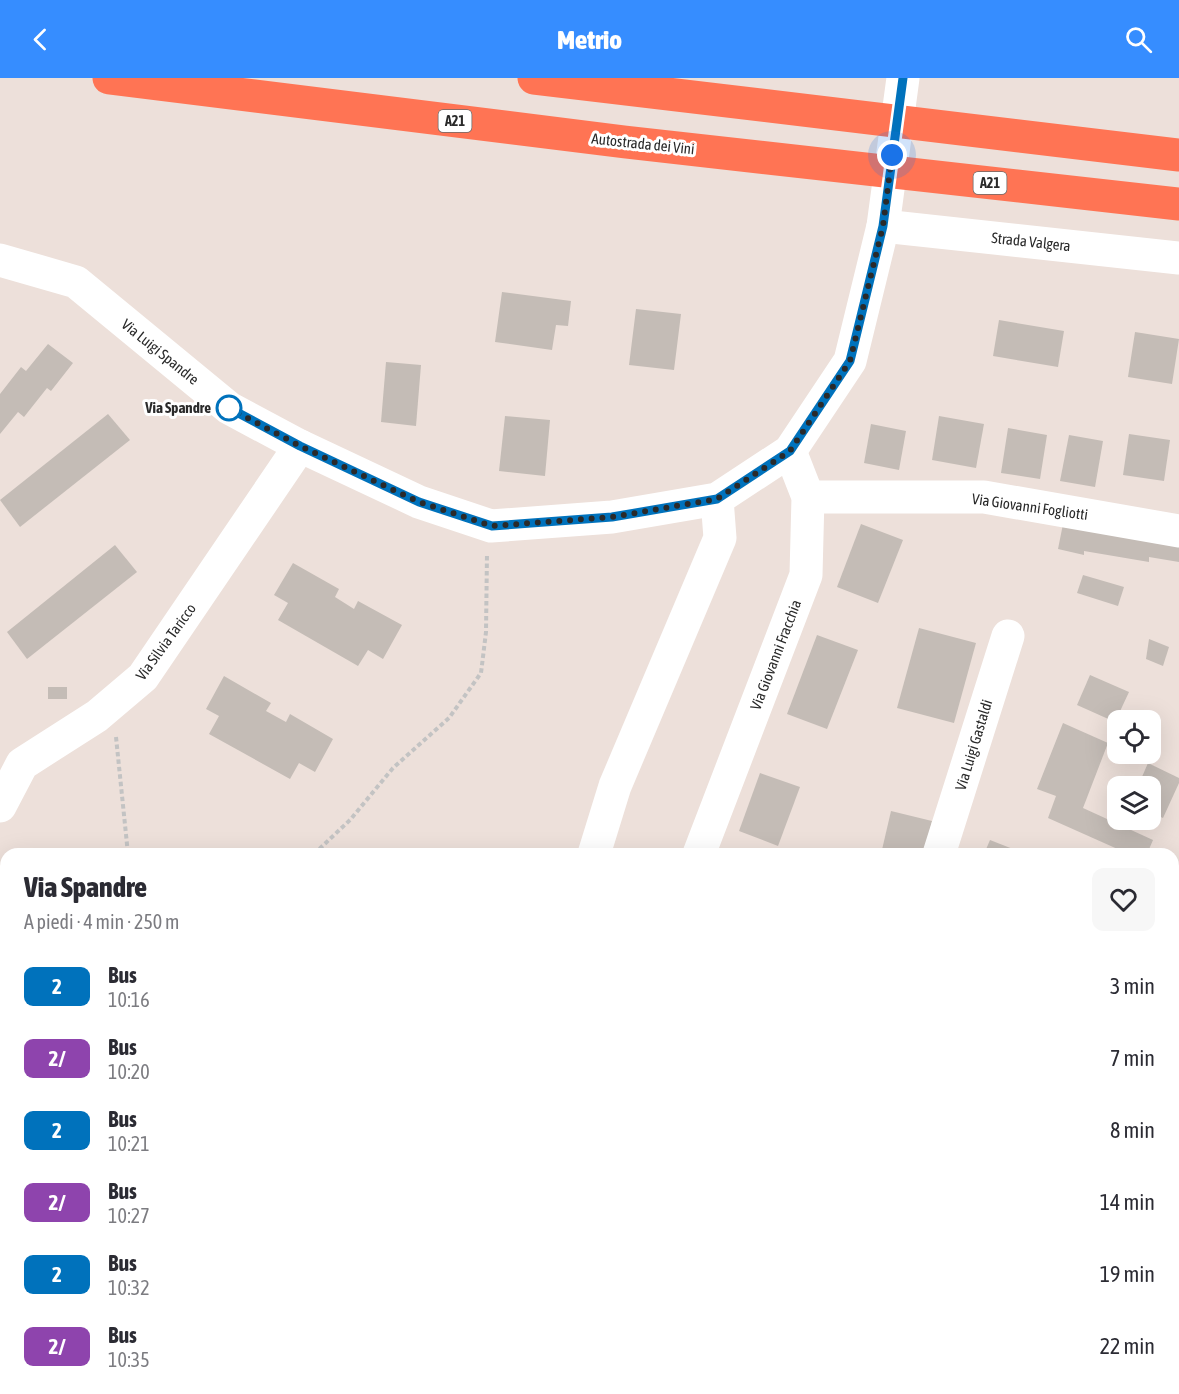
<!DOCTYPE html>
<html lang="it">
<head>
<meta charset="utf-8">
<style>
  body { margin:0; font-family:"Asap Condensed",sans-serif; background:#f7f7f7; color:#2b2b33; height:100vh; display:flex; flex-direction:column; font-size:22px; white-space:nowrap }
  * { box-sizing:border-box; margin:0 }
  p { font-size:20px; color:#7c7c81 }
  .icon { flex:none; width:33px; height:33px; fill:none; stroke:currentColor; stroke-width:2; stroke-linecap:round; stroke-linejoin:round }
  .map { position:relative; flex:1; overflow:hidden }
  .panel { position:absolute; left:0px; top:770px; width:1179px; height:548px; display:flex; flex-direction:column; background:#fff; border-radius:18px 18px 0 0; box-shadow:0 6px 24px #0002 }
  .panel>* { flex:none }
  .badge { padding:0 12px; border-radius:9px; font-size:21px; line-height:39px }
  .fabs { position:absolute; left:1107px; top:632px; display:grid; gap:12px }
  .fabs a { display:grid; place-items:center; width:54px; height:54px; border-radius:12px; background:#fff; box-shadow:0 6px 24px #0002; font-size:30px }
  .you { position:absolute; width:30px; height:30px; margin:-15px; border:4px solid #fff; border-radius:50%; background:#1a73e8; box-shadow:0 0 0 9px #1a73e833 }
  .map>.badge { position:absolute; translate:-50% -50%; box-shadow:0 0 0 3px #fff }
  .round { display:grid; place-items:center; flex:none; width:63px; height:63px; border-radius:12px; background:#f7f7f7 }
  .summary { display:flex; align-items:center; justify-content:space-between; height:102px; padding:0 24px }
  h1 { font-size:28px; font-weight:800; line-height:45px }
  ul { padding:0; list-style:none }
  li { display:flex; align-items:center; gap:18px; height:72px; padding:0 24px }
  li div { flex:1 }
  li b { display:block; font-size:22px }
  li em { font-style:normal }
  li .badge { min-width:66px; font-weight:700; text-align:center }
  header { display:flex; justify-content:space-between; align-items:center; height:78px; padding:0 24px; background:#368dff; color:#fff; font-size:27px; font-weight:800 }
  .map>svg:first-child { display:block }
  .building { fill:#c4bcb6 }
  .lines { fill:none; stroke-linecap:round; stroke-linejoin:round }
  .path { stroke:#c3c3c3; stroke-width:4; stroke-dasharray:4.5 3; stroke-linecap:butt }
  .minor { stroke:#fff; stroke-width:33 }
  .highway { stroke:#ff7454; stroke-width:33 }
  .line-casing { stroke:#fff; stroke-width:14 }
  .line { stroke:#0072bc; stroke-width:9 }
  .walk { stroke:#2a2a2a; stroke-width:6; stroke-dasharray:0 10.8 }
  .stop-dot { fill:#fff; stroke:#0072bc; stroke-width:3 }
  .labels { text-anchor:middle; stroke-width:6; stroke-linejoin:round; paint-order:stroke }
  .shield { fill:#fff; stroke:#6a6a6a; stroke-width:1.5 }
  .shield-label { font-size:14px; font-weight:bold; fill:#2a2a2a }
  .street-label { font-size:15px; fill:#2a2a2a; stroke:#fff }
  .stop-label { font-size:15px; font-weight:bold; fill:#2a2a2a; stroke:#fff; text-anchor:end }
</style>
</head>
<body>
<header><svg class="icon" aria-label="back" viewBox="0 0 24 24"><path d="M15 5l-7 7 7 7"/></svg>Metrio<svg class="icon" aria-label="search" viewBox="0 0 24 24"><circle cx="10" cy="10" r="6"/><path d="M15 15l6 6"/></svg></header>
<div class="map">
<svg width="1179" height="1316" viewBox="0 0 1179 1316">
  <rect width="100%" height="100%" fill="#ede0da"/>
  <g class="building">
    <path d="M502,214L571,223L568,248L556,247L552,272L495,264Z"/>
    <path d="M636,231L681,236L674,292L629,287Z"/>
    <path d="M999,242L1064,253L1058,289L993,278Z"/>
    <path d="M1135,254L1179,261L1172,306L1128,299Z"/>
    <path d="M48,266L73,285L51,313L47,310L24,339L18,334L0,356V316L21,289L26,293Z"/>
    <path d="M386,284L421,287L416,348L381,344Z"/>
    <path d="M108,336L130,362L20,449L0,422Z"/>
    <path d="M505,338L550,342L545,398L499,393Z"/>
    <path d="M939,338L984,346L976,390L932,382Z"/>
    <path d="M871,346L906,353L899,392L864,385Z"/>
    <path d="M1008,350L1047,357L1040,401L1001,395Z"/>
    <path d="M1129,356L1170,362L1164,403L1123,397Z"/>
    <path d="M1069,357L1103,363L1095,409L1060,403Z"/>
    <path d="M861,446L903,462L878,525L837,509Z"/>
    <path d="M1063,446L1179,462V484L1149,479V484L1084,473V477L1058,471Z"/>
    <path d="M115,467L137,494L27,581L7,554Z"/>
    <path d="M293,485L339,511L335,519L354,531L358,523L402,547L383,581L368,572L358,588L278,542L288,525L274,517Z"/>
    <path d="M1083,497L1124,509L1118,528L1077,515Z"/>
    <path d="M919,550L976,565L954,645L897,630Z"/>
    <path d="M817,557L858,572L827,651L787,636Z"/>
    <path d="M1149,561L1169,569L1163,588L1146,581Z"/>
    <path d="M1090,597L1129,614L1115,644L1077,627Z"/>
    <path d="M224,598L271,625L266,633L286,644L290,636L333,661L315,694L299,685L290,701L209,656L219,638L206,631Z"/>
    <rect x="48" y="609" width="19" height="12"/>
    <path d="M1063,645L1108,665L1083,730L1153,762L1147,776H1121L1122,773L1048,740L1056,718L1037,711Z"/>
    <path d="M1148,685L1179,700V705L1163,740L1150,734V708H1138Z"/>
    <path d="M760,695L800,709L778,768L739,753Z"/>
    <path d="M891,733L932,743L924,776H881Z"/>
    <path d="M990,762L1023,775V776H984Z"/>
    <path d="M1173,1136L1179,1137V1194L1173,1193Z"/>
    <path d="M6,1148V1191L0,1193V1150Z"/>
    <path d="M99,1311H160L163,1316H114L112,1312L102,1316Z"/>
    <path d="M358,1311H411L415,1316H362Z"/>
    <path d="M481,1311H514L502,1316H484Z"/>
    <path d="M860,1311H905L904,1316H859Z"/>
    <path d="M924,1311H1038L1037,1316L998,1314V1316H924Z"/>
  </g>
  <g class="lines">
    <g class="path">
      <path d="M116,659L128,776"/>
      <path d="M314,776L350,742L393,690L449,640L481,595L486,554L487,475"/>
      <path d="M1173,905L1179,903"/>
      <path d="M0,1076L6,1070"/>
    </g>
    <g class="minor">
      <path d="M883,148L1179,180"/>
      <path d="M0,182L76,204L229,330L300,368L419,424L491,448L612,439L717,421L790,373L850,283L883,148L903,0"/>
      <path d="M808,419H984L1179,453"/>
      <path d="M0,728L22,686L97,638L143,599L300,368"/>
      <path d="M594,776L615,708L720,460L717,421"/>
      <path d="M699,776L806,497L808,419L790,373"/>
      <path d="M939,776L1008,558"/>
      <path d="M1173,818L1179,812"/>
      <path d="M1173,861L1179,867"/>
      <path d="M1173,1203L1179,1204"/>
      <path d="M0,1272L6,1279"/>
      <path d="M33,1311L36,1316"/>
      <path d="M344,1311L349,1316"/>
      <path d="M548,1311L552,1316"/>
      <path d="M839,1316L840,1311"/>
      <path d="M1059,1316V1311"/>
    </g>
    <g class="highway">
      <path d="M109,0L625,64L1179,126"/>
      <path d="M534,0L1179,77"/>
    </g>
  </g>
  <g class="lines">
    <defs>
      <path id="line" d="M229,330L300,368L419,424L492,448L612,439L717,421L790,373L850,283L883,148L903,0"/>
    </defs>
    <use href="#line" class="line-casing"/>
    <use href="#line" class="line"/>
    <path class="walk" d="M229,330L300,368L419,424L492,448L612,439L717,421L790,373L850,283L883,148L892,77"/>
  </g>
  <circle class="stop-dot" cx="229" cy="330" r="12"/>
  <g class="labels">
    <g class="shield">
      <rect x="438.5" y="32" width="33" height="22" rx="4.5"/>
      <rect x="973.5" y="94" width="33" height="22" rx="4.5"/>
    </g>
    <g class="shield-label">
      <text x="455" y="48">A21</text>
      <text x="990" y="110">A21</text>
    </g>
    <g class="street-label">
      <text transform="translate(643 66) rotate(6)" y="5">Autostrada dei Vini</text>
      <text transform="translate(1031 164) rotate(6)" y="5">Strada Valgera</text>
      <text transform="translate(160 274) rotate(39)" y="5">Via Luigi Spandre</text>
      <text transform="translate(1030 429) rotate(8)" y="5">Via Giovanni Fogliotti</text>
      <text transform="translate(166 564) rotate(-54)" y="5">Via Silvia Taricco</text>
      <text transform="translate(776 577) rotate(-69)" y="5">Via Giovanni Fracchia</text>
      <text transform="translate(974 667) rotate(-73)" y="5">Via Luigi Gastaldi</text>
    </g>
    <g class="stop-label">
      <text x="211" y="335">Via Spandre</text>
    </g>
  </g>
</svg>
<div class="fabs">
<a><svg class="icon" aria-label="locate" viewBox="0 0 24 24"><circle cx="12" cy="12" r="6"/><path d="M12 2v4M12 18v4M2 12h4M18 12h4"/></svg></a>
<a><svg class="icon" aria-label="layers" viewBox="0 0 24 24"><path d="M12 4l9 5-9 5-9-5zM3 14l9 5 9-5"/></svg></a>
</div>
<div class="you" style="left:892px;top:77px"></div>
<section class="panel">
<div class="summary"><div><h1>Via Spandre</h1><p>A piedi · 4 min · 250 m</p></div><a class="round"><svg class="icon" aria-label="heart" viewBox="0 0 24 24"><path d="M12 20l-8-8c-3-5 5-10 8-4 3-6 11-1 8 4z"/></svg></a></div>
<ul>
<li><span class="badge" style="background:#0072bc;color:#fff">2</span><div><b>Bus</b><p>10:16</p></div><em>3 min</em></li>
<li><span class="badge" style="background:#8e44ad;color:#fff">2/</span><div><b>Bus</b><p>10:20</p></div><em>7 min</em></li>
<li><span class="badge" style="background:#0072bc;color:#fff">2</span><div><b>Bus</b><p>10:21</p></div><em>8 min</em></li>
<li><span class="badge" style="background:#8e44ad;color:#fff">2/</span><div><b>Bus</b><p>10:27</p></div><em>14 min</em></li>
<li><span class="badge" style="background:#0072bc;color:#fff">2</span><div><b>Bus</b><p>10:32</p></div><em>19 min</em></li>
<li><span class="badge" style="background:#8e44ad;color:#fff">2/</span><div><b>Bus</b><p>10:35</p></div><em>22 min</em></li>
</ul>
</section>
</div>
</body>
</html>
